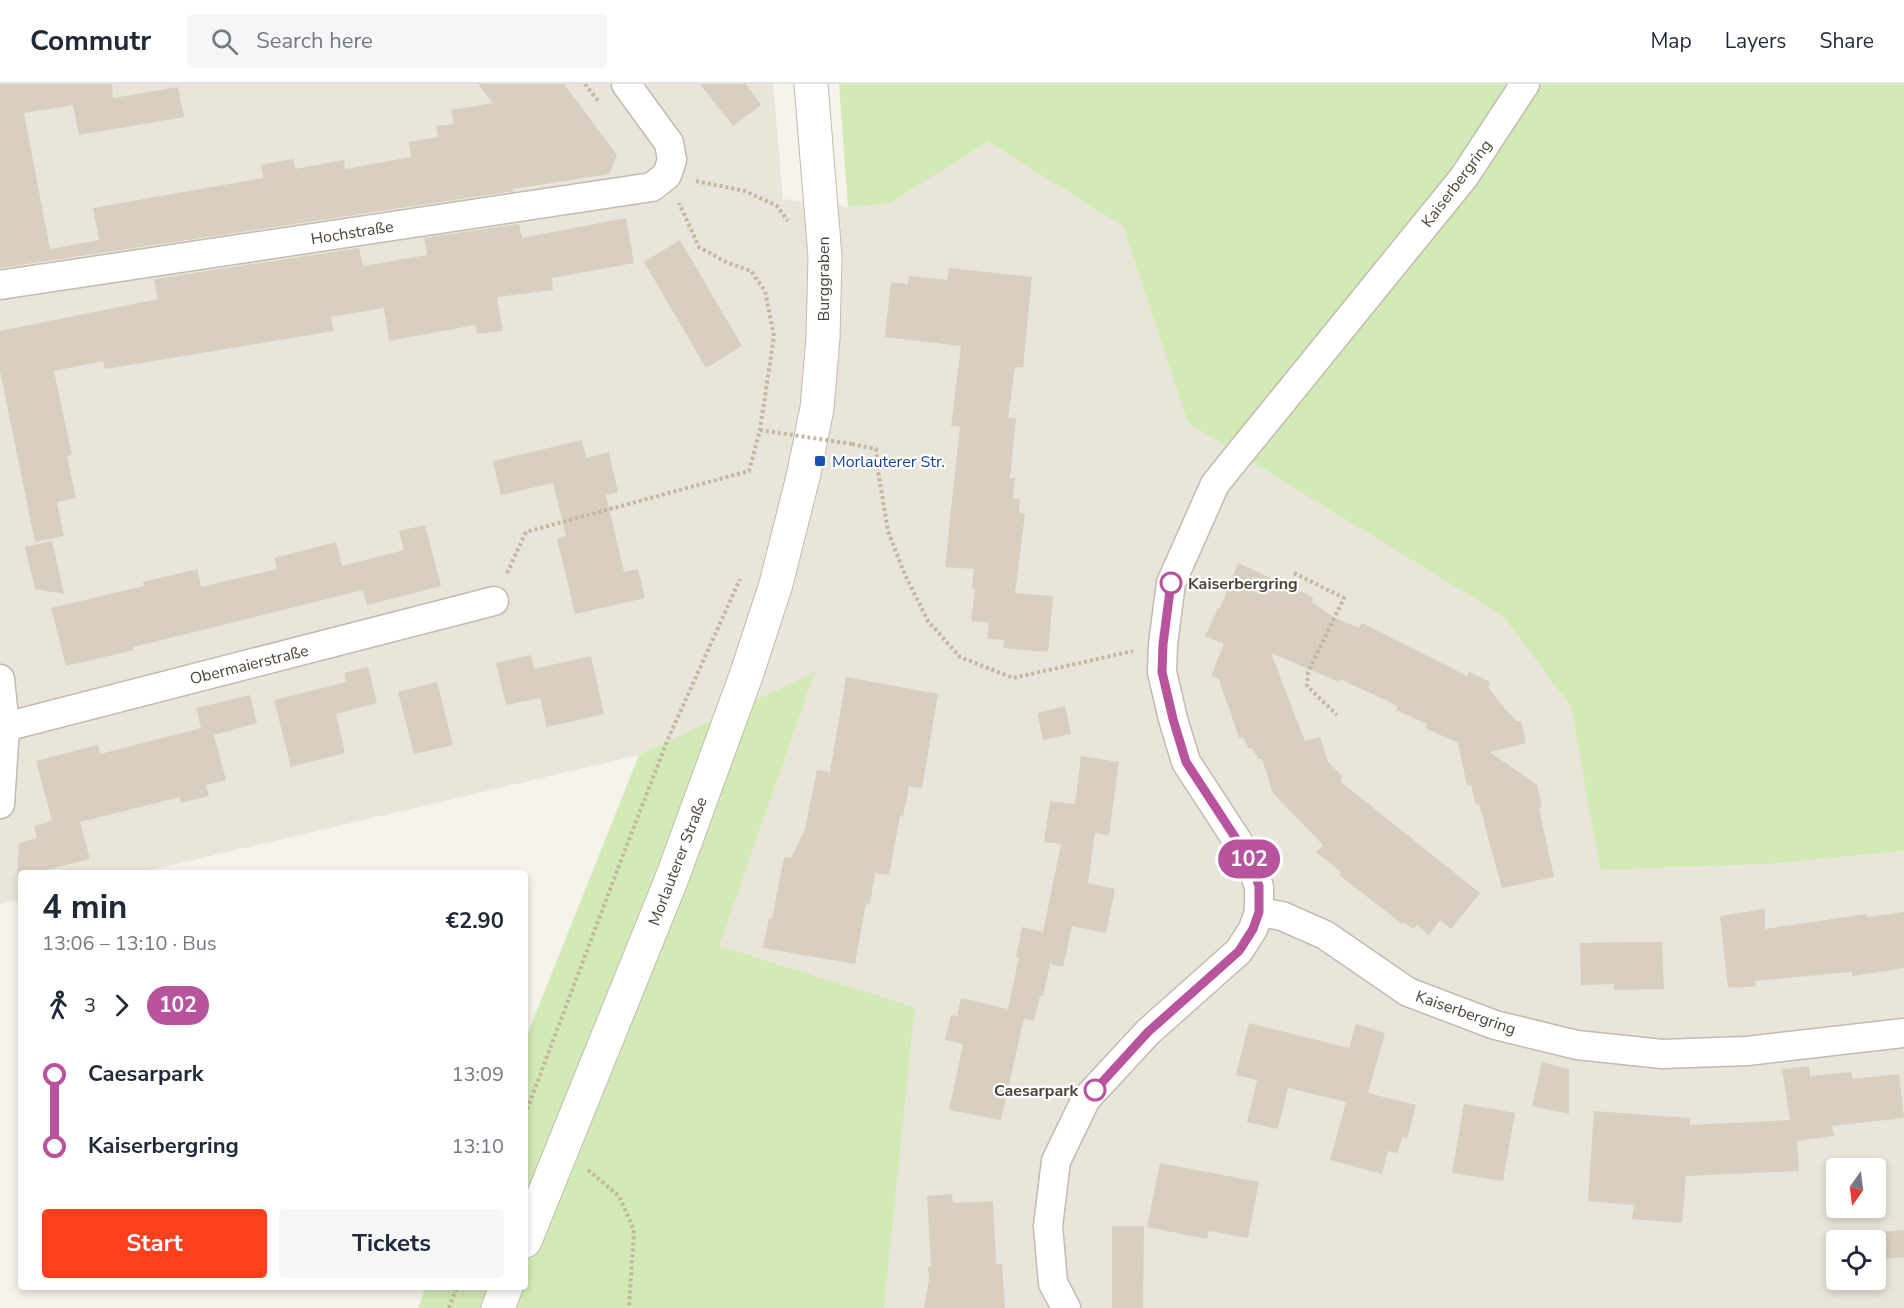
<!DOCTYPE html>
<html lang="en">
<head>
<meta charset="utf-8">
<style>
  body { margin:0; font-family:"Nunito Sans",sans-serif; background:#f6f6f7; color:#1f2937; height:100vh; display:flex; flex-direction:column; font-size:22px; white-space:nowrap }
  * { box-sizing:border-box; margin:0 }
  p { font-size:20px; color:#747a83 }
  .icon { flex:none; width:33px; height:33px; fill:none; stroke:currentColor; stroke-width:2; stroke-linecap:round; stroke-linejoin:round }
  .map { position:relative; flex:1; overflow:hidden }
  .side { position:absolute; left:18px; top:786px; width:510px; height:420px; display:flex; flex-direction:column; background:#fff; border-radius:6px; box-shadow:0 3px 9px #0003 }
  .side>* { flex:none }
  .badge { padding:0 12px; border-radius:20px; font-size:21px; line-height:39px }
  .needle { width:39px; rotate:194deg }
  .buttons { position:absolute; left:1826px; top:1074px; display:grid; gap:12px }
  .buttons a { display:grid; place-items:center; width:60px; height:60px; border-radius:6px; background:#fff; box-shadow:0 3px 9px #0003; font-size:30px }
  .map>.badge { position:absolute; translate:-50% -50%; box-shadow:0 0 0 3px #fff }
  .legs { display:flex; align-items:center; gap:9px; height:66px; padding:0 24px; font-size:20px }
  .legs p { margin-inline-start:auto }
  .head { display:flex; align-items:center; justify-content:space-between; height:102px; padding:0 24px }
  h1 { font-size:33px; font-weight:700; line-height:45px }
  .action { display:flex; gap:12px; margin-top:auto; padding:12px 24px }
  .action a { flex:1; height:69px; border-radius:6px; background:#fc3f1d; color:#fff; font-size:24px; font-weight:700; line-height:69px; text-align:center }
  .action a+a { background:#f6f6f7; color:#1f2937 }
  ul { padding:0 24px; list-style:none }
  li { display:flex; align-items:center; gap:21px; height:72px; font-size:22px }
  li i { display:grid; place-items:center; width:9px; height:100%; margin:0 8px; background:currentColor }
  li i::after { content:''; width:15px; height:15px; margin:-8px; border:4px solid; border-radius:50%; background:#fff }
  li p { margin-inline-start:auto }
  li:first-child i { background:linear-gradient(#0000 50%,currentColor 0) }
  li:last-child i { background:linear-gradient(currentColor 50%,#0000 0) }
  header { display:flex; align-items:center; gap:36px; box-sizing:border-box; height:84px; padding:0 30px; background:#fff; border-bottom:2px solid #e0e1e3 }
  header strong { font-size:28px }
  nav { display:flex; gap:33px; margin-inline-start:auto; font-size:21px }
  .search { width:420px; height:54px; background:#f6f6f7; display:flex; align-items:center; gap:15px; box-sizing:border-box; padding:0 21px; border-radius:6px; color:#747a83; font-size:22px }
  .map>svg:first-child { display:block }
  .residential { fill:#eae5da; fill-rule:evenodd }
  .green { fill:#d2eab5 }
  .building { fill:#d8cfc1 }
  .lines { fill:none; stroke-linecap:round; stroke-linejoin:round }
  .minor-casing { stroke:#c2bbae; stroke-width:31 }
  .tertiary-casing { stroke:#c2bbae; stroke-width:35 }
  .path { stroke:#c4b79f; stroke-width:4; stroke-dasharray:3 3; stroke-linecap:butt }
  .minor { stroke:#fff; stroke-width:28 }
  .tertiary { stroke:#fff; stroke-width:33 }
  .path-bridge { stroke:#c4b79f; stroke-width:4; stroke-dasharray:3 3; stroke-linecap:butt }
  .line-1-casing { stroke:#fff; stroke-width:14 }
  .line-1 { stroke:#b8549e; stroke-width:9 }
  .transit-dot { fill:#1a4fb4; stroke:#fff; stroke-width:2 }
  .stop-1-dot { fill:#fff; stroke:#b8549e; stroke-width:3 }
  .labels { text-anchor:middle; stroke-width:4.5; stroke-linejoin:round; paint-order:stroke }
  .street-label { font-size:16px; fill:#4b4439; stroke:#fff }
  .transit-label { font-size:16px; fill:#164399; stroke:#fff; text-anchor:start }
  .stop-label { font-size:16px; font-weight:bold; fill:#4b4439; stroke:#fff; text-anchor:start }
</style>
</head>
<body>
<header>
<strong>Commutr</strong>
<div class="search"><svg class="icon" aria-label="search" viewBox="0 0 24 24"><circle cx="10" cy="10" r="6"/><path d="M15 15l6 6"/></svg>Search here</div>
<nav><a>Map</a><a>Layers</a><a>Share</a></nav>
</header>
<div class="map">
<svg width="1904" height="1224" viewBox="0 0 1904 1224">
  <rect width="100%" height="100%" fill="#f6f3ec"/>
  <path class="residential" d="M0,0H773L783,115L848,123L890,119L988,58L1123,142L1188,339L1503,532L1571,623L1600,786L1771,780L1904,767V1224H884L915,923L718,863L815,589L639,671L138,789H21V816L0,820ZM1836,1084H1875V1124H1836ZM1836,1156H1875V1196H1836Z"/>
  <g class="green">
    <path d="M839,0H1904V767L1771,780L1600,786L1571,623L1503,532L1188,339L1123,142L988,58L890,119L848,123Z"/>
    <path d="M815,588L719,862L915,923L884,1224H418L426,1203H525V956L639,671Z"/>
  </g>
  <g class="building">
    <path d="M0,0H112L113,14L178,3L184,33L79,51L73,21L24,29L50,165L99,156L93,124L263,94L261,81L293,75L295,85L344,76L345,85L411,73L409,58L438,53L436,42L454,40L451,26L493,19L478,0H564L617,71L609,90L513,105L514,107L0,184Z"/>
    <path d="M700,0H746L761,21L733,42Z"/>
    <path d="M626,134L634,179L552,194L553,206L497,213L503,247L477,250L475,241L389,257L384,224L331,233L334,247L105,285L103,277L54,287L72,371L67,372L76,414L57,418L64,452L35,458L0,287V247L158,215L154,195L359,164L363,182L427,171L424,154L519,140L522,154Z"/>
    <path d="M680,156L742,262L706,284L644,178Z"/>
    <path d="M949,184L1032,193L1023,283H1015L1008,334H1016L1010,394H1015L1013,414L1020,415L1019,428L1025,430L1015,509L1053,512L1048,568L1003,564L1004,556L987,555L989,539L971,537L975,505H972L974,485L945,483L960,342H951L961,262L885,253L891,198L908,200L909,192L947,196Z"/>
    <path d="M582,356L586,374L609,368L618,408L606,411L624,488L638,485L645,514L575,530L557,454L566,452L553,399L501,411L493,377Z"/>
    <path d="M425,441L441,502L367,521L363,506L133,563L134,566L66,582L51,524L144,502L143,498L197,485L201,503L277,485L274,474L336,458L342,482L404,466L399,447Z"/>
    <path d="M52,457L64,510L35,505L33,497L25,463Z"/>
    <path d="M1238,479L1313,513L1312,518L1335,534L1359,544L1362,539L1467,592L1469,588L1490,598L1488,603L1501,620L1516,637H1521L1526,659L1490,668L1537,701L1542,723L1539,724L1554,793L1502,804L1479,720L1476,721L1471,701L1467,702L1458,659L1425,644L1427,640L1396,626L1398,622L1340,595L1339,598L1271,569L1305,657L1320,653L1328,678L1342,692L1341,698L1480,809L1451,845L1440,836L1429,851L1417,841L1413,845L1403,838L1402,840L1339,791L1341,788L1316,768L1323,761L1273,709L1262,675H1258L1252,664L1249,665L1243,653L1239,654L1219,595L1211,592L1224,560L1205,552L1218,524H1220Z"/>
    <path d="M531,571L534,585L591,572L604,630L547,643L540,614L506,621L496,579Z"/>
    <path d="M368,583L377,619L336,630L345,669L291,683L274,616L346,598L344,589Z"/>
    <path d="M846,593L938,610L922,704L909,702L903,733L900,732L889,791L875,789L870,820L866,819L855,880L763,864L769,834H772L784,773L791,774L805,745L817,686L830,688Z"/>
    <path d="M437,598L453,661L414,670L398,608Z"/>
    <path d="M250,611L257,639L214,651L226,696L206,701L209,712L181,719L180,713L80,738L90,775L33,789H21V792L17,793L19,759L37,754L34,742L52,737L36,677L98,661L100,670L201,644L196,624Z"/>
    <path d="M1065,622L1071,650L1043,656L1037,629Z"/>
    <path d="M1081,672L1119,678L1109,751L1095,749L1088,799L1115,805L1106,849L1072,842L1063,883L1050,880L1043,912H1040L1034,937L1024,934L1001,1036L949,1026L963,960L945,956L951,931L957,932L961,914L1008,925L1019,873H1016L1022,843L1043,848L1061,760L1044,758L1050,717L1075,720Z"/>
    <path d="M1765,825V845L1867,830V833L1904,828V884L1852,892V888L1755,897L1756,902L1728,904L1720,832Z"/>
    <path d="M1633,858H1662L1664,905L1614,906V900L1581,901L1580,859Z"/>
    <path d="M1249,939L1349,964L1356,940L1385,949L1368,1009L1416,1021L1407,1055L1402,1053L1398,1069L1388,1067L1382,1090L1330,1076L1346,1018L1288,1004L1278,1045L1247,1038L1257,996L1236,991Z"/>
    <path d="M1542,978L1569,985V1030L1532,1022Z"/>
    <path d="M1809,982L1810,992L1851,988L1853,995L1899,990L1904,1034L1832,1042L1834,1052L1797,1057L1799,1087L1686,1092L1682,1139L1632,1135L1634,1121L1588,1117L1594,1027L1690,1034V1041L1790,1036L1782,985Z"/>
    <path d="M1464,1020L1515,1029L1503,1097L1452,1089Z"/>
    <path d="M1160,1079L1259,1098L1248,1154L1209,1147L1207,1155L1147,1143Z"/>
    <path d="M952,1110L953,1119L993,1117L996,1180H1002L1005,1224H924L929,1196L928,1183H931L927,1112Z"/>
    <path d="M1112,1142H1144L1143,1224H1112Z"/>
    <path d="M1904,1146V1173L1875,1176V1148Z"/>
  </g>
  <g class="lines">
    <defs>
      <g id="minor">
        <path d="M0,201L652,103L667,91L672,76L669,59L626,0"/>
        <path d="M0,595L5,643L0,720"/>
        <path d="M5,643L494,517"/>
        <path d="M1259,828L1282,832L1325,851L1408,908L1495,941L1577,961L1662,970L1747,967L1904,949"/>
        <path d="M1066,1224L1053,1199L1048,1142L1056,1077L1086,1015L1148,948L1239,867L1253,845L1259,828V803L1250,776L1186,678L1173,635L1162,588L1163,560L1171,499L1215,400L1464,93L1525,0"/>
      </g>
      <g id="tertiary">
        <path d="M525,1157L672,794L747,589L776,500L804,389L817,324L823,254L825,173L811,0"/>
        <path d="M498,1224L506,1203"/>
      </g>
    </defs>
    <use href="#minor" class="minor-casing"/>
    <use href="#tertiary" class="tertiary-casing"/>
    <g class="path">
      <path d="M585,0L599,18"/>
      <path d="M696,97L745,107L777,122L788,137"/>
      <path d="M852,360L876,365L878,387L888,447L905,491L928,537L960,573L1013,594L1133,567"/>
      <path d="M507,489L526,448L749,387L760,346L774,252L765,207L751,187L726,178L699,163L679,119"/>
      <path d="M1294,489L1344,514L1308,588L1307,602L1337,631"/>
      <path d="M525,1031L623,771L668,655L740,495"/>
      <path d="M588,1086L619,1112L634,1146L629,1224"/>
      <path d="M449,1224L457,1203"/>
    </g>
    <use href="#minor" class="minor"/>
    <use href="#tertiary" class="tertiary"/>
    <path class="path-bridge" d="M760,346L852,360"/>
  </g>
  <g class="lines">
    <defs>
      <path id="line-1" d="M1095,1006L1148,948L1239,867L1253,845L1259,828V802L1250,776L1186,678L1173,635L1162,588L1163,560L1171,499"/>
    </defs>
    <use href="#line-1" class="line-1-casing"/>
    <use href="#line-1" class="line-1"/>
  </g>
  <rect class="transit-dot" x="814" y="371" width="12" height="12" rx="3"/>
  <g class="stop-1-dot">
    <circle cx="1171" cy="499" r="10"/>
    <circle cx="1095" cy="1006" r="10"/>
  </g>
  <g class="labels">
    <g class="street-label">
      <text transform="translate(1456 99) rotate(-53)" y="6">Kaiserbergring</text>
      <text transform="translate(352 148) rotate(-9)" y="6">Hochstraße</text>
      <text transform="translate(823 195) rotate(-90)" y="6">Burggraben</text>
      <text transform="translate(249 580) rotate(-14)" y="6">Obermaierstraße</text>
      <text transform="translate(677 777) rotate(-69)" y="6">Morlauterer Straße</text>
      <text transform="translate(1466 928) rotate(19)" y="6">Kaiserbergring</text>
    </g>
    <g class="transit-label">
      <text x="832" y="383">Morlauterer Str.</text>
    </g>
    <g class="stop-label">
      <text x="1188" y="505">Kaiserbergring</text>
      <text x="1078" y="1012" text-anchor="end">Caesarpark</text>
    </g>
  </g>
</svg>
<div class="buttons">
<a><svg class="needle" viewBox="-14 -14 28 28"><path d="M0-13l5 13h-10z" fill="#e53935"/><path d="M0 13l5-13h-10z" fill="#747a83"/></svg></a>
<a><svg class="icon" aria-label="locate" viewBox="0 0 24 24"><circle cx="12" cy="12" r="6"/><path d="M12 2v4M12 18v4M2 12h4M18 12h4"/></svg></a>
</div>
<b class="badge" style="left:1249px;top:775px;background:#b8549e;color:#fff">102</b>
<section class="side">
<div class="head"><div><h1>4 min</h1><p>13:06 – 13:10 · Bus</p></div><b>€2.90</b></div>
<div class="legs"><svg class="icon" aria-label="walk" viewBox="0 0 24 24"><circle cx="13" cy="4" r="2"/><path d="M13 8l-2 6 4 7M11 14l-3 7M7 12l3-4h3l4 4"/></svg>3<svg class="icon" aria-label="forward" viewBox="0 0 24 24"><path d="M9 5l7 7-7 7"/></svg><b class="badge" style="background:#b8549e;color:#fff">102</b></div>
<ul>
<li><i style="color:#b8549e"></i><b>Caesarpark</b><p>13:09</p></li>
<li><i style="color:#b8549e"></i><b>Kaiserbergring</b><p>13:10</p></li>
</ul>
<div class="action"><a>Start</a><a>Tickets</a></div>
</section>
</div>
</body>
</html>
